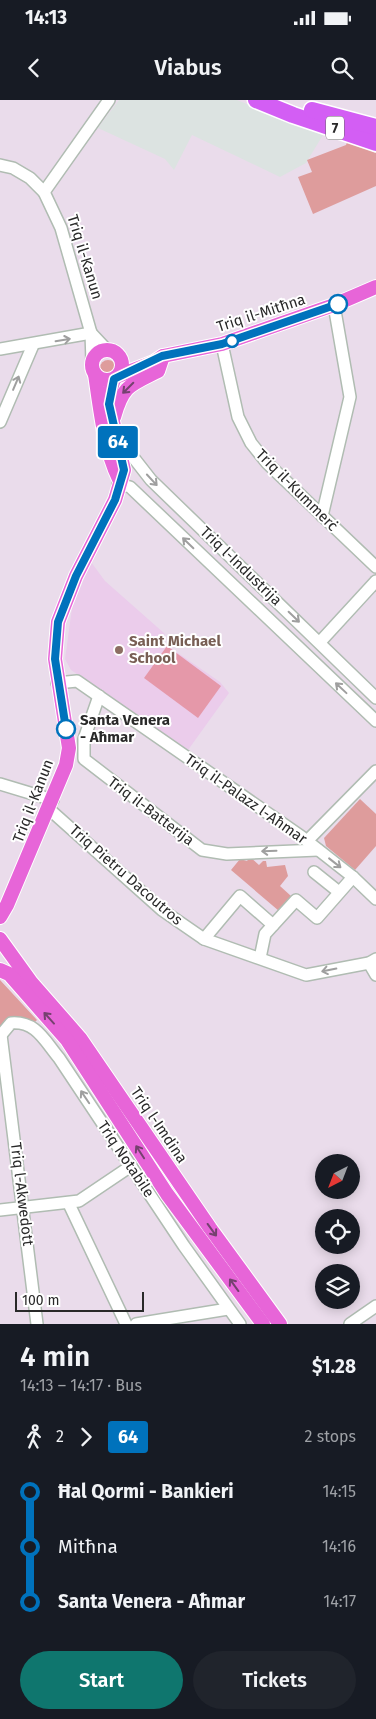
<!DOCTYPE html>
<html lang="en">
<head>
<meta charset="utf-8">
<style>
  body { margin:0; font-family:"Fira Sans",sans-serif; background:#20242c; color:#f1f3f6; height:100vh; display:flex; flex-direction:column; font-size:19px; white-space:nowrap }
  * { box-sizing:border-box; margin:0 }
  p { font-size:16px; color:#9ea1a6 }
  .icon { flex:none; width:28px; height:28px; fill:none; stroke:currentColor; stroke-width:2; stroke-linecap:round; stroke-linejoin:round }
  .map { position:relative; height:1224px; overflow:hidden }
  .side { display:flex; flex-direction:column; background:#171b24; flex:1 }
  .side>* { flex:none }
  .badge { padding:0 10px; border-radius:4px; font-size:18px; line-height:32px }
  .needle { width:32px; rotate:222deg }
  .tools { position:absolute; left:315px; top:1054px; display:grid; gap:10px }
  .tools a { display:grid; place-items:center; width:45px; height:45px; border-radius:50%; background:#171b24; box-shadow:0 2px 12px #0003; font-size:25px }
  .scale { position:absolute; left:15px; bottom:12px; width:129px; box-sizing:border-box; padding-left:5px; border:2px solid #292929; border-top:0; font-size:14px; line-height:18px; white-space:nowrap; color:#292929; -webkit-text-stroke:4px #fff; paint-order:stroke }
  .map>.badge { position:absolute; translate:-50% -50%; box-shadow:0 0 0 2px #fff }
  .legs { display:flex; align-items:center; gap:8px; height:55px; padding:0 20px; font-size:16px }
  .legs p { margin-inline-start:auto }
  .overview { display:flex; align-items:center; justify-content:space-between; height:85px; padding:0 20px }
  h1 { font-size:28px; font-weight:600; line-height:38px }
  .action { display:flex; gap:10px; margin-top:auto; padding:10px 20px }
  .action a { flex:1; height:58px; border-radius:30px; background:#0f766e; color:#fff; font-size:20px; font-weight:600; line-height:58px; text-align:center }
  .action a+a { background:#20242c; color:#f1f3f6 }
  ul { padding:0 20px; list-style:none }
  li { display:flex; align-items:center; gap:18px; height:55px; font-size:19px }
  li i { display:grid; place-items:center; width:8px; height:100%; margin:0 6px; background:currentColor }
  li i::after { content:''; width:12px; height:12px; margin:-6px; border:4px solid; border-radius:50%; background:#171b24 }
  li p { margin-inline-start:auto }
  li:first-child i { background:linear-gradient(#0000 50%,currentColor 0) }
  li:last-child i { background:linear-gradient(currentColor 50%,#0000 0) }
  .status { display:flex; justify-content:space-between; align-items:center; height:35px; padding:0 25px; background:#171b24; direction:ltr }
  .status svg { height:14px; fill:currentColor }
  header { display:flex; justify-content:space-between; align-items:center; height:65px; padding:0 20px; background:#171b24; font-size:22px; font-weight:600 }
  .map>svg:first-child { display:block }
  .industrial { fill:#dce3e1 }
  .education { fill:#ebcceb }
  .green { fill:#de9c9c }
  .pitch { fill:#e598a9 }
  .lines { fill:none; stroke-linecap:round; stroke-linejoin:round }
  .minor-casing { stroke:#b0bcb2; stroke-width:14 }
  .major-casing { stroke:#fff; stroke-width:16 }
  .highway-casing { stroke:#fff; stroke-width:19 }
  .minor { stroke:#fff; stroke-width:11 }
  .major { stroke:#e765d8; stroke-width:14 }
  .highway { stroke:#d35ef4; stroke-width:16 }
  .oneway { stroke:#9f9f9f }
  .oneway2 { stroke:#75416f }
  .line-1-casing { stroke:#fff; stroke-width:11 }
  .line-1 { stroke:#0072bc; stroke-width:8 }
  .stop-1-dot { fill:#fff; stroke:#0072bc; stroke-width:2.5 }
  .education-dot { fill:#8d6e63; stroke:#fff; stroke-width:2 }
  .labels { text-anchor:middle; stroke-width:4; stroke-linejoin:round; paint-order:stroke }
  .shield { fill:#fff; stroke:#696969; stroke-width:1 }
  .shield-label { font-size:14px; font-weight:bold; fill:#292929 }
  .street-label { font-size:15px; fill:#292929; stroke:#fff }
  .education-label { font-size:15px; font-weight:bold; fill:#785e54; stroke:#fff; text-anchor:start }
  .stop-label { font-size:15px; font-weight:bold; fill:#292929; stroke:#fff; text-anchor:start }
</style>
</head>
<body>
<div class="status"><b>14:13</b><svg viewBox="0 0 49 12"><path d="M0 12V9h3v3zM5 12V6h3v6zM10 12V3h3v9zM15 12V0h3v12zM26 1h20v11H26zM47 4h2v5h-2z"/></svg></div>
<header><svg class="icon" aria-label="back" viewBox="0 0 24 24"><path d="M15 5l-7 7 7 7"/></svg>Viabus<svg class="icon" aria-label="search" viewBox="0 0 24 24"><circle cx="10" cy="10" r="6"/><path d="M15 15l6 6"/></svg></header>
<div class="map">
<svg width="376" height="1224" viewBox="0 0 376 1224">
  <rect width="100%" height="100%" fill="#eadceb"/>
  <path class="industrial" d="M119,0H237L323,35L306,63L280,77L192,35L174,70L165,59L98,28Z"/>
  <path class="education" d="M91,462L105,481L165,534L159,540L220,582L229,593L188,650L71,570L65,559L72,508Z"/>
  <g class="green">
    <path d="M348,40L376,53V86L313,114L298,77L312,72L307,60L346,45Z"/>
    <circle cx="108" cy="268" r="8"/>
    <path d="M360,699L376,714V746L355,770L326,746L324,738Z"/>
    <path d="M250,757L259,765L263,761H266L267,767L285,765L288,776L280,786L291,796L279,811L231,770L240,759L247,761Z"/>
    <path d="M0,880L37,920L35,922L27,920L0,928Z"/>
  </g>
  <path class="pitch" d="M167,546L221,586L198,618L144,578Z"/>
  <g class="lines">
    <defs>
      <g id="minor">
        <path d="M0,65L13,68L30,78L44,92L61,128L91,233L92,262"/>
        <path d="M44,92L109,0"/>
        <path d="M91,233L107,250"/>
        <path d="M222,244L238,317L251,343L267,363L376,467"/>
        <path d="M0,249L91,233"/>
        <path d="M0,322L33,245"/>
        <path d="M118,332L133,357L151,380L376,598"/>
        <path d="M118,384L130,387L376,621"/>
        <path d="M322,416L350,297L334,205"/>
        <path d="M320,542L376,481"/>
        <path d="M57,583L77,581L302,737L353,777L376,799"/>
        <path d="M99,596L84,639V659L202,750L227,754L318,750"/>
        <path d="M0,684L53,700"/>
        <path d="M49,709L162,810L204,839L306,875L369,863L376,859"/>
        <path d="M307,741L376,671"/>
        <path d="M314,772L339,792"/>
        <path d="M204,839L240,796L273,825"/>
        <path d="M260,858L265,834L296,800L317,818L353,777"/>
        <path d="M369,863L376,875"/>
        <path d="M1,935L11,923C36,921 44,940 59,958L184,1146L240,1224"/>
        <path d="M1,935L37,1224"/>
        <path d="M69,1104L126,1224"/>
        <path d="M0,1110L79,1101L131,1066"/>
        <path d="M136,1224L228,1209"/>
        <path d="M350,1224L376,1206"/>
      </g>
      <g id="major">
        <circle cx="107" cy="265" r="15"/>
        <path d="M95,274C100,308 104,348 119,379"/>
        <path d="M118,276L154,262L163,256L222,244L334,205L376,187"/>
        <path d="M114,317C123,285 130,285 158,271L163,256"/>
        <path d="M0,817L7,805L66,665L69,648L55,559L58,522L76,476L115,400L124,370L109,304V294L114,279"/>
        <path d="M0,839L31,882L80,938L210,1128L280,1224"/>
        <path d="M0,870L9,874L67,940L167,1094L263,1224"/>
      </g>
      <g id="highway">
        <path d="M256,0L293,15L376,43"/>
        <path d="M312,10L376,27"/>
      </g>
    </defs>
    <use href="#minor" class="minor-casing"/>
    <use href="#major" class="major-casing"/>
    <use href="#highway" class="highway-casing"/>
    <use href="#minor" class="minor"/>
    <use href="#major" class="major"/>
    <use href="#highway" class="highway"/>
  </g>
  <defs><path id="oneway-shaft" d="M-6 0H5M1.5-3L5.5 0L1.5 3" fill="none" stroke-width="1.6" stroke-linecap="round" stroke-linejoin="round" transform="scale(1.25)"/></defs>
  <g class="oneway">
    <use href="#oneway-shaft" transform="translate(63 240) rotate(-9)"/>
    <use href="#oneway-shaft" transform="translate(16 283) rotate(-67)"/>
    <use href="#oneway-shaft" transform="translate(152 380) rotate(47)"/>
    <use href="#oneway-shaft" transform="translate(188 443) rotate(-136)"/>
    <use href="#oneway-shaft" transform="translate(294 517) rotate(44)"/>
    <use href="#oneway-shaft" transform="translate(341 588) rotate(-137)"/>
    <use href="#oneway-shaft" transform="translate(269 751) rotate(178)"/>
    <use href="#oneway-shaft" transform="translate(335 763) rotate(38)"/>
    <use href="#oneway-shaft" transform="translate(329 870) rotate(169)"/>
    <use href="#oneway-shaft" transform="translate(85 997) rotate(-124)"/>
  </g>
  <g class="oneway2">
    <use href="#oneway-shaft" transform="translate(128 288) rotate(135)"/>
    <use href="#oneway-shaft" transform="translate(49 918) rotate(-132)"/>
    <use href="#oneway-shaft" transform="translate(140 1052) rotate(-123)"/>
    <use href="#oneway-shaft" transform="translate(212 1130) rotate(54)"/>
    <use href="#oneway-shaft" transform="translate(234 1185) rotate(-126)"/>
  </g>
  <g class="lines">
    <defs>
      <path id="line-1" d="M66,629L55,559L58,522L76,476L115,400L124,370L109,304L114,279L162,256L222,244L338,204"/>
    </defs>
    <use href="#line-1" class="line-1-casing"/>
    <use href="#line-1" class="line-1"/>
  </g>
  <g class="stop-1-dot">
    <circle cx="338" cy="204" r="9"/>
    <circle cx="232" cy="241" r="6"/>
    <circle cx="66" cy="629" r="9"/>
  </g>
  <circle class="education-dot" cx="119" cy="550" r="5"/>
  <g class="labels">
    <rect class="shield" x="326" y="16.5" width="18" height="23" rx="4"/>
    <g class="shield-label">
      <text x="335" y="33">7</text>
    </g>
    <g class="street-label">
      <text transform="translate(85 157) rotate(73)" y="5">Triq il-Kanun</text>
      <text transform="translate(261 213) rotate(-18)" y="5">Triq il-Mitħna</text>
      <text transform="translate(297 390) rotate(45)" y="5">Triq il-Kummerċ</text>
      <text transform="translate(241 466) rotate(44)" y="5">Triq l-Industrija</text>
      <text transform="translate(246 699) rotate(35)" y="5">Triq il-Palazz l-Aħmar</text>
      <text transform="translate(33 701) rotate(-69)" y="5">Triq il-Kanun</text>
      <text transform="translate(151 711) rotate(37)" y="5">Triq il-Batterija</text>
      <text transform="translate(126 775) rotate(41)" y="5">Triq Pietru Dacoutros</text>
      <text transform="translate(159 1025) rotate(56)" y="5">Triq l-Imdina</text>
      <text transform="translate(126 1059) rotate(56)" y="5">Triq Notabile</text>
      <text transform="translate(22 1094) rotate(83)" y="5">Triq l-Akwedott</text>
    </g>
    <g class="education-label">
      <text x="129" y="546">Saint Michael<tspan x="129" dy="17">School</tspan></text>
    </g>
    <g class="stop-label">
      <text x="80" y="625">Santa Venera<tspan x="80" dy="17">- Aħmar</tspan></text>
    </g>
  </g>
</svg>
<div class="tools">
<a><svg class="needle" viewBox="-14 -14 28 28"><path d="M0-13l5 13h-10z" fill="#e53935"/><path d="M0 13l5-13h-10z" fill="#9ea1a6"/></svg></a>
<a><svg class="icon" aria-label="locate" viewBox="0 0 24 24"><circle cx="12" cy="12" r="6"/><path d="M12 2v4M12 18v4M2 12h4M18 12h4"/></svg></a>
<a><svg class="icon" aria-label="layers" viewBox="0 0 24 24"><path d="M12 4l9 5-9 5-9-5zM3 14l9 5 9-5"/></svg></a>
</div>
<div class="scale">100 m</div>
<b class="badge" style="left:118px;top:342px;background:#0072bc;color:#fff">64</b>
</div>
<section class="side">
<div class="overview"><div><h1>4 min</h1><p>14:13 – 14:17 · Bus</p></div><b>$1.28</b></div>
<div class="legs"><svg class="icon" aria-label="walk" viewBox="0 0 24 24"><circle cx="13" cy="4" r="2"/><path d="M13 8l-2 6 4 7M11 14l-3 7M7 12l3-4h3l4 4"/></svg>2<svg class="icon" aria-label="forward" viewBox="0 0 24 24"><path d="M9 5l7 7-7 7"/></svg><b class="badge" style="background:#0072bc;color:#fff">64</b><p>2 stops</p></div>
<ul>
<li><i style="color:#0072bc"></i><b>Ħal Qormi - Bankieri</b><p>14:15</p></li>
<li><i style="color:#0072bc"></i><span>Mitħna</span><p>14:16</p></li>
<li><i style="color:#0072bc"></i><b>Santa Venera - Aħmar</b><p>14:17</p></li>
</ul>
<div class="action"><a>Start</a><a>Tickets</a></div>
</section>
</body>
</html>
